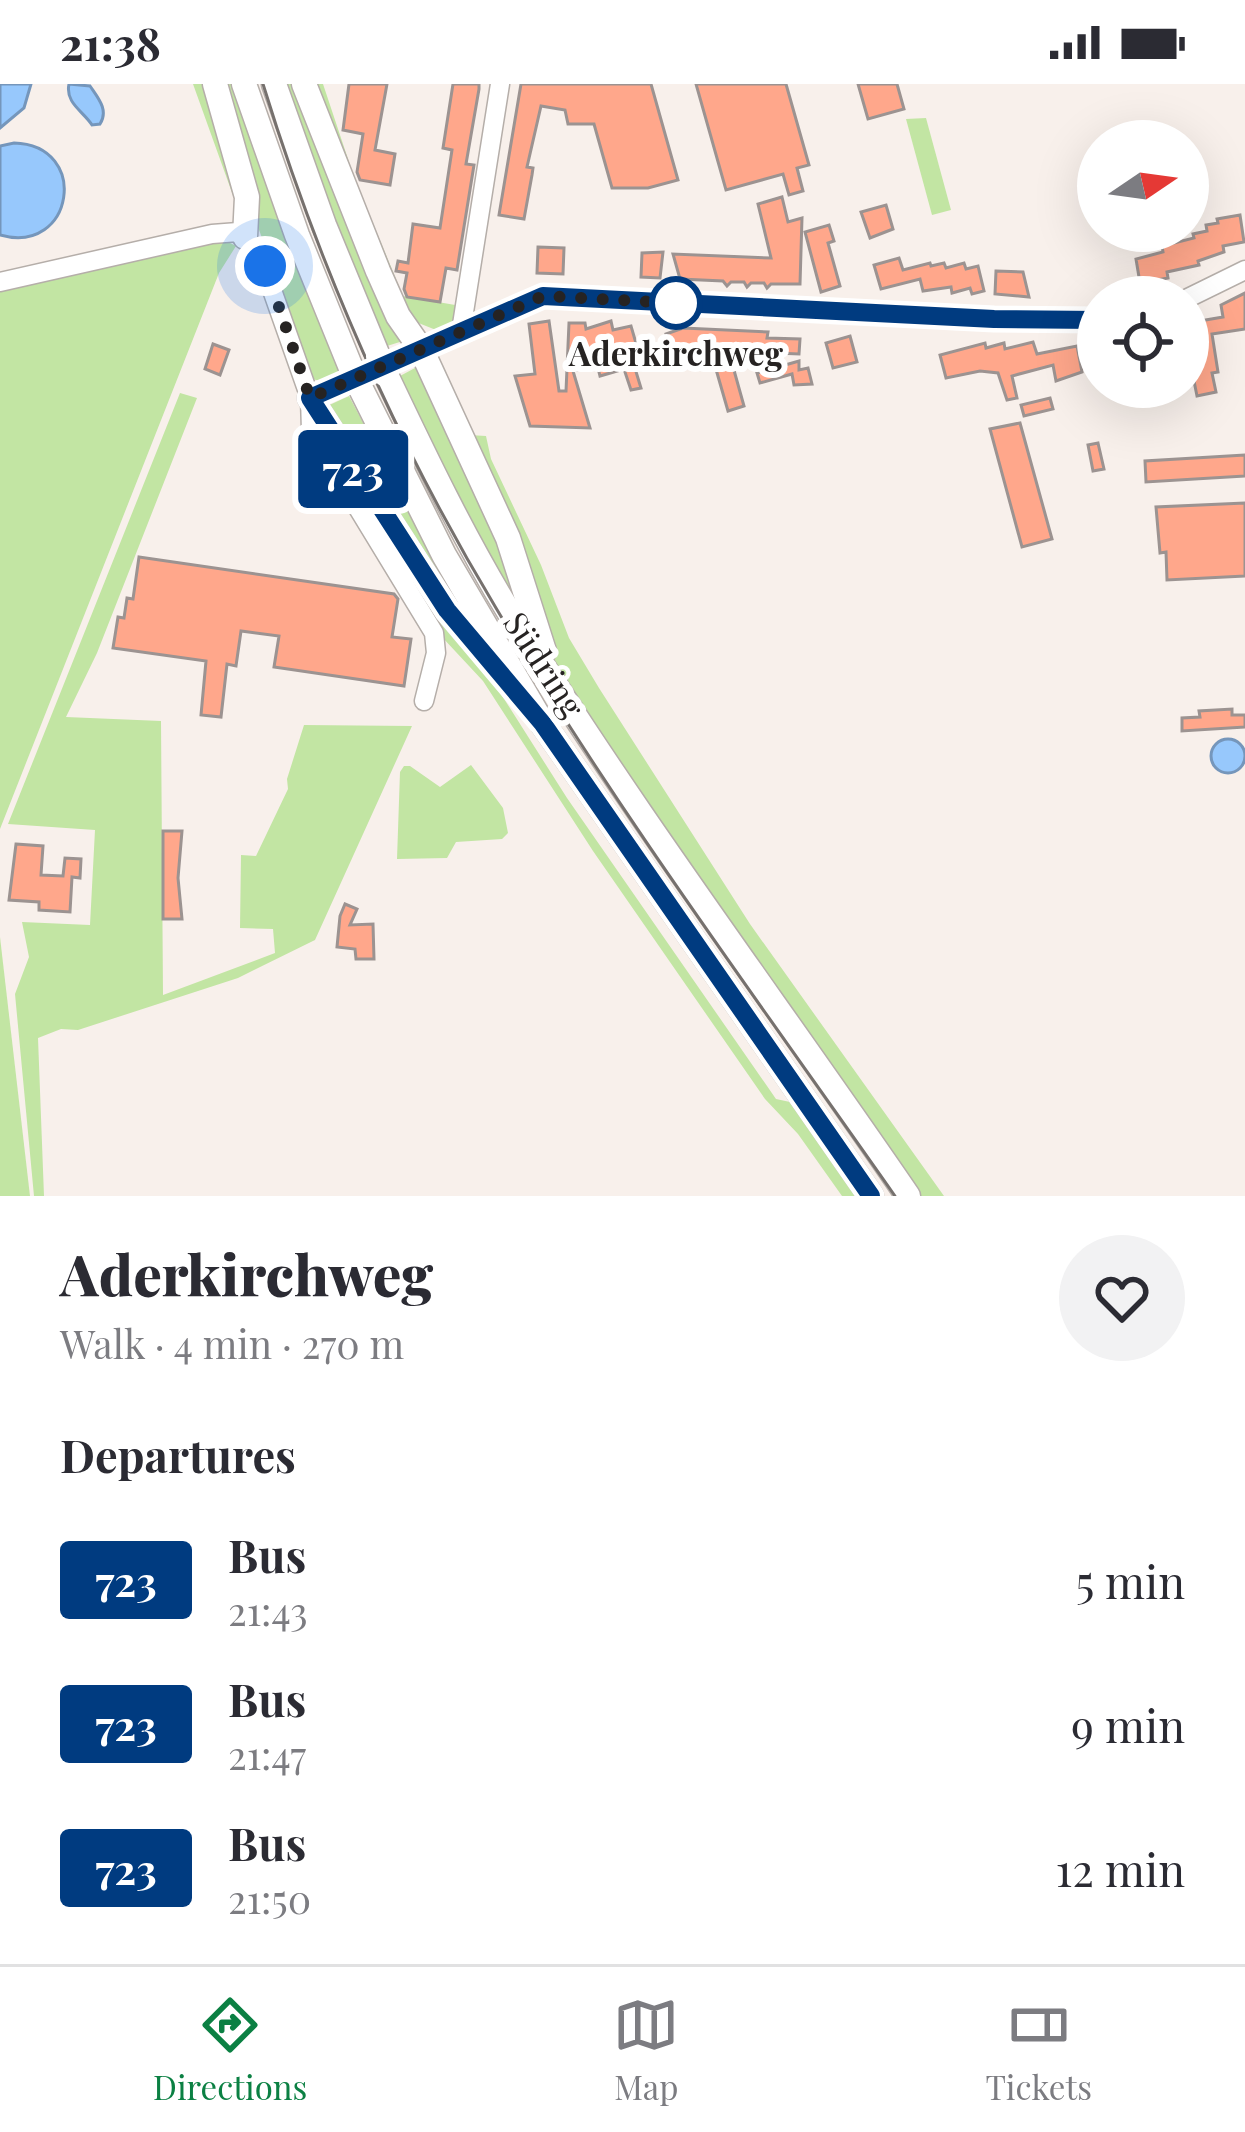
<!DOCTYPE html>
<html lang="en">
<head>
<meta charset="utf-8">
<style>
  body { margin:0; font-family:"Playfair Display",serif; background:#f2f2f3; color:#2b2b33; height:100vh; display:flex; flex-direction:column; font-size:45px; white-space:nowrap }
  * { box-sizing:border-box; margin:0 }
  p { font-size:39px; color:#7c7c81 }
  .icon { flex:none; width:66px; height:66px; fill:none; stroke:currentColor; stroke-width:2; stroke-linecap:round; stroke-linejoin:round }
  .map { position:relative; height:1112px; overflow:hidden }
  .side { display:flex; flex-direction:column; background:#fff; flex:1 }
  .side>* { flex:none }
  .badge { padding:0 24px; border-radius:9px; font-size:42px; line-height:78px }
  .needle { width:78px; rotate:77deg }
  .buttons { position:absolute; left:1077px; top:36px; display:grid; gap:24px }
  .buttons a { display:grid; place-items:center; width:132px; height:132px; border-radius:50%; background:#fff; box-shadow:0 12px 48px #0002; font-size:60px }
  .you { position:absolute; width:60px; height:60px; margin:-30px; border:9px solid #fff; border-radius:50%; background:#1a73e8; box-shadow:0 0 0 18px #1a73e833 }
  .map>.badge { position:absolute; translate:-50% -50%; box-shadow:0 0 0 6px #fff }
  h2 { padding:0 60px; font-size:45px; line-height:108px }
  .round { display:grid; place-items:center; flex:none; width:126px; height:126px; border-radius:63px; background:#f2f2f3 }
  .summary { display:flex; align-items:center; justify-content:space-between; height:204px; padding:0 60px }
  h1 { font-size:57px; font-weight:800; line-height:90px }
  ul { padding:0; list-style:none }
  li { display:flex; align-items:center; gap:36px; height:144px; padding:0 60px }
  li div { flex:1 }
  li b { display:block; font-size:45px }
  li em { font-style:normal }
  li .badge { min-width:132px; font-weight:700; text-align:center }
  .status { display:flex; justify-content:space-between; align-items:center; height:84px; padding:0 60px; background:#fff; direction:ltr }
  .status svg { height:33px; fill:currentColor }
  .tab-bar { display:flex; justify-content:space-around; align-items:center; height:168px; border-top:3px solid #e1e1e2; background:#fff; font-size:33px; color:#7c7c81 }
  .tab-bar a { display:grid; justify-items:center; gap:6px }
  .tab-bar .active { color:#0b8043 }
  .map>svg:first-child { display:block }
  .green { fill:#c2e5a3 }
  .water { fill:#97c8fc; stroke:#7596bb; stroke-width:3 }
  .building { fill:#ffa78b; stroke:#9c9391; stroke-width:3 }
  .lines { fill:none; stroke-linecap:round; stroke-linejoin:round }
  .minor-casing { stroke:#b5aea9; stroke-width:21 }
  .major-casing { stroke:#b5aea9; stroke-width:27 }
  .minor { stroke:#fff; stroke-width:18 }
  .major { stroke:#fff; stroke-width:24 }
  .tram { stroke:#76716e; stroke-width:3 }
  .major-bridge-casing { stroke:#b5aea9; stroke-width:27; stroke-linecap:butt }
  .major-bridge { stroke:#fff; stroke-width:24 }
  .line-casing { stroke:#fff; stroke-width:27 }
  .line { stroke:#003b80; stroke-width:18 }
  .walk { stroke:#262322; stroke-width:12; stroke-dasharray:0 21.6 }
  .stop-dot { fill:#fff; stroke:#003b80; stroke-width:6 }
  .labels { text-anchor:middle; stroke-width:12; stroke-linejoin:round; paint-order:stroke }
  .stop-label { font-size:33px; font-weight:bold; fill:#262322; stroke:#fff }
  .street-label { font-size:33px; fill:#262322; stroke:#fff }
</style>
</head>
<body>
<div class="status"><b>21:38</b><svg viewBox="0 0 49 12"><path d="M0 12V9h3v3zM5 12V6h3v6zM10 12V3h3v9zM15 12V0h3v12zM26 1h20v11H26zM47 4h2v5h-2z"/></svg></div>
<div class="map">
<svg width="1245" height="1112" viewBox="0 0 1245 1112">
  <rect width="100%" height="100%" fill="#f8f0eb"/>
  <g class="green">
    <path d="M193,0H237L347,287L325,299L313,295L258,143L235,117Z"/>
    <path d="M282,0H323L355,96L403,212L461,222L460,235L449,245L436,246L411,236L403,257L387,262L353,195Z"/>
    <path d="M926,34L951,126L932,131L906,35Z"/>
    <path d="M220,154L236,162L219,189L0,745V204Z"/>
    <path d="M430,276L469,351L486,352L491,375L541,481L569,554L599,604L750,840L944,1112H916L558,595L439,385L400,292Z"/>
    <path d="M180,309L197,314L97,569L66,633L161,637L163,911L275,869L273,845L240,844L241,771L256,772L288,705L287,695L304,641L412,642L315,856L238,894L78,946L61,945L38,954L44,1112H34L15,910L29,873L22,838L90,841L95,746L8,740Z"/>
    <path d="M349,312L474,549L325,323Z"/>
    <path d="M333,379L473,566L567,714L776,1015L790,1018L856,1112H842L798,1050L765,1015L593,767L483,597L442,553Z"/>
    <path d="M471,681L503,724L508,749L502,755L456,758L447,774L397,775L400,688L404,682H410L440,703Z"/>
    <path d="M0,853L30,1112H0Z"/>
  </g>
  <g class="water">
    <path d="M0,0H31L24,24L0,44Z"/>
    <path d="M69,0L90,2C98,14 109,26 100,40L92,41C83,27 65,19 69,0Z"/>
    <path d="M14,59C91,61 74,172 0,151V62Z"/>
    <circle cx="1228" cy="672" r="17"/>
  </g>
  <g class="building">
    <path d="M349,0H387L375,66L395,70L390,101L360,96L357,88L363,50L343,46Z"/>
    <path d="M453,0H479V5L466,80L474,81L457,186L446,184L440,218L407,213L404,205L407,189L396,187L398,177L408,179L413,140L440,144L452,66L443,64Z"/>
    <path d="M521,0H651L678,96L648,104H612L594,40H568L565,26L541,22L527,83L533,84L532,91L524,135L499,131Z"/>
    <path d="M696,0H786L809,81L797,84L803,107L789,111L783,90L726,106Z"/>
    <path d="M858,0H897L904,25L868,35Z"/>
    <path d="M782,113L788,138L802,134L800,200H771L767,204L764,199H751L747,203L744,198H731L727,202L723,197L680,195L673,170L771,174L758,120Z"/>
    <path d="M886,121L893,145L870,154L861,128Z"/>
    <path d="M1240,131L1244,158L1223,162L1224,168L1198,177L1199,181L1167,188L1168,194L1140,199L1136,175L1163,168L1162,162L1194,154L1193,150L1207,147L1206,141L1218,139L1217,135Z"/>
    <path d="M829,141L834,157L828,159L840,202L821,208L805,148Z"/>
    <path d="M538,163L564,164L563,190L537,189Z"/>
    <path d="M663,168L660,194L641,193L642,169Z"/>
    <path d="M899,174L903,186L930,179L931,182L944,179L946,184L964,179L966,185L978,182L984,207L972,210L970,204L952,209L951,203L923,207L920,195L881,205L874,181Z"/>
    <path d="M996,187L1023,188L1029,213L995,210Z"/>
    <path d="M1245,209V245L1212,250L1218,288L1212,289L1216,308L1197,312L1193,292L1188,293V273L1193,272L1188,239L1223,233L1221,221Z"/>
    <path d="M549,237L559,307H566L569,239H585L586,245L611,237L613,246L631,242L638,266L630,268L641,304L631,306L624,285L600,292L597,280L573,287L590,344L530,342L515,292L535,290L529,240Z"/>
    <path d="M683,244L768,248L767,254L800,255L799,270L747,268L746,272H730L744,322L728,327L709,261L673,272L666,250Z"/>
    <path d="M850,252L857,278L833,284L826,259Z"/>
    <path d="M1033,258L1037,270L1077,262L1082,288L1056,297L1053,281L1012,292L1017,314L1007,316L998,289L980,287L946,294L940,271L985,259L986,264L1004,259L1005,265Z"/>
    <path d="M213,260L229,266L220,291L205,285Z"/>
    <path d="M799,277V286L808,284L812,300L794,301L792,290L760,299L757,289Z"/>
    <path d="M1050,314L1053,325L1024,332L1021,321Z"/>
    <path d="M1020,339L1052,455L1022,463L990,345Z"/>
    <path d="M1098,359L1104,385L1093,387L1088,361Z"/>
    <path d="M1245,371V392L1146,398L1145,377Z"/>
    <path d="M1245,419V492L1167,496L1166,468L1160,469L1156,423Z"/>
    <path d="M139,473L394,510L398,515L392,553L411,555L404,602L274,583L279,552L241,547L236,582L227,580L221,633L201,631L206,577L113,564L118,533L124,534L127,514L133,515Z"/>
    <path d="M1232,625V631H1245V643L1182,647V634L1200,633L1199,627Z"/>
    <path d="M163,747H182L178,794L182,835H163Z"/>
    <path d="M16,760L43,762L41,791L63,792L65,774L81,775L80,794L72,793L70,828L39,826V818L9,816Z"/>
    <path d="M345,820L357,825L350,841L373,840L374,875H356L355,865L337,863L340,832Z"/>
  </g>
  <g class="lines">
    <defs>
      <g id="minor">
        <path d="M0,198L212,150L238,148L259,169L310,314L311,347L434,549L436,569L424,617"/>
        <path d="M1188,214L1245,186"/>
        <path d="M461,247L500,0"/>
        <path d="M310,314L543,212L919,232L1098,236"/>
      </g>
      <g id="major">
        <path d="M215,0L247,113L245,153"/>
        <path d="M244,0L297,151L351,284"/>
        <path d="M274,0L324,141L378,272"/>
        <path d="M304,0L378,187L398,232L421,265L508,454L544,567"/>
        <path d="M386,291C425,373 464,455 512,533C635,732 776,919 908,1112"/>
        <path d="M360,303L444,471L543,640L871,1112"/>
        <path d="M310,314L447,526L495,582"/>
      </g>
    </defs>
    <use href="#minor" class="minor-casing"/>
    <use href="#major" class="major-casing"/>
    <use href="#minor" class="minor"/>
    <use href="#major" class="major"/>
    <path class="tram" d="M263,0C319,182 398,361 496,524C617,727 759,918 895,1112"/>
    <defs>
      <g id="major-bridge">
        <path d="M378,272L386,291"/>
        <path d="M351,284L360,303"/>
      </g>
    </defs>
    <use href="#major-bridge" class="major-bridge-casing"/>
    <use href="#major-bridge" class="major-bridge"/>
  </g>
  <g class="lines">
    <defs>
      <path id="line" d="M871,1112L543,640L447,526L310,314L543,212L994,235L1098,236"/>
    </defs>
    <use href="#line" class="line-casing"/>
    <use href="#line" class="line"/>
    <path class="walk" d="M265,182L310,314L543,212L676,219"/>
  </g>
  <circle class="stop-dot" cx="676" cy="219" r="24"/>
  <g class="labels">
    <g class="stop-label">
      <text x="676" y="282">Aderkirchweg</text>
    </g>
    <g class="street-label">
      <text transform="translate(544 581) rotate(57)" y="12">Südring</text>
    </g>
  </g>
</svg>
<div class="buttons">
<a><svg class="needle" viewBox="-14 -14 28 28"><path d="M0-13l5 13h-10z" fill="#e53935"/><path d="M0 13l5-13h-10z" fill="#7c7c81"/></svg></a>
<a><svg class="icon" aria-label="locate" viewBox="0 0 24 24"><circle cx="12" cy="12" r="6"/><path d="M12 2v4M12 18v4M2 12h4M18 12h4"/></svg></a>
</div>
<div class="you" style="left:265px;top:182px"></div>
<b class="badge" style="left:353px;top:385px;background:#003b80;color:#fff">723</b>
</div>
<section class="side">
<div class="summary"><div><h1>Aderkirchweg</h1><p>Walk · 4 min · 270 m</p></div><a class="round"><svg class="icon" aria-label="heart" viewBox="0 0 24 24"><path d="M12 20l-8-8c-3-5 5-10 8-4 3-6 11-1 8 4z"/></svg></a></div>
<h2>Departures</h2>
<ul>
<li><span class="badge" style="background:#003b80;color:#fff">723</span><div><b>Bus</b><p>21:43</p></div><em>5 min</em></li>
<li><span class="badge" style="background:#003b80;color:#fff">723</span><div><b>Bus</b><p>21:47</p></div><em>9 min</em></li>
<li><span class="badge" style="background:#003b80;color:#fff">723</span><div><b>Bus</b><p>21:50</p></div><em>12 min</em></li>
</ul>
</section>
<nav class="tab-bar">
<a class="active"><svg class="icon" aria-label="directions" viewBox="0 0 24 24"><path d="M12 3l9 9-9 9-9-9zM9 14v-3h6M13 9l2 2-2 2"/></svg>Directions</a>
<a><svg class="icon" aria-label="map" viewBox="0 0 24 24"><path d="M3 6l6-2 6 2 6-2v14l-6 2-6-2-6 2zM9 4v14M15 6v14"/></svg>Map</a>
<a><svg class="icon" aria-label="tickets" viewBox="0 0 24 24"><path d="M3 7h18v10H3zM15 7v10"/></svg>Tickets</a>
</nav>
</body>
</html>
